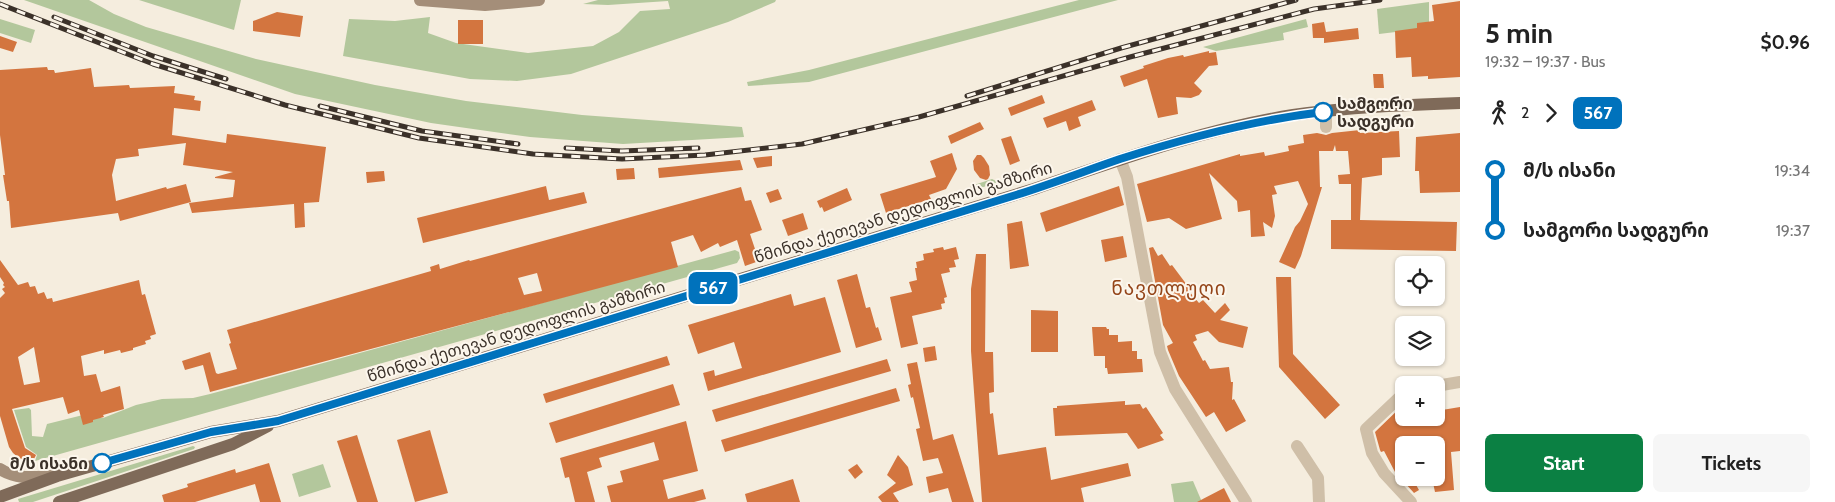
<!DOCTYPE html>
<html lang="en">
<head>
<meta charset="utf-8">
<style>
  body { margin:0; font-family:Cabin,"Noto Sans Georgian",sans-serif; background:#f6f6f6; color:#222; height:100vh; display:flex; flex-direction:column; font-size:19px; white-space:nowrap }
  * { box-sizing:border-box; margin:0 }
  p { font-size:16px; color:#767676 }
  .icon { flex:none; width:28px; height:28px; fill:none; stroke:currentColor; stroke-width:2; stroke-linecap:round; stroke-linejoin:round }
  .map { position:relative; flex:1; overflow:hidden }
  .panel { display:flex; flex-direction:column; background:#fff; width:375px }
  .panel>* { flex:none }
  .badge { padding:0 10px; border-radius:8px; font-size:18px; line-height:32px }
  .tools { position:absolute; left:1395px; top:256px; display:grid; gap:10px }
  .tools a { display:grid; place-items:center; width:50px; height:50px; border-radius:8px; background:#fff; box-shadow:0 1px 4px #0004; font-size:25px }
  .map>.badge { position:absolute; translate:-50% -50%; box-shadow:0 0 0 2px #fff }
  .legs { display:flex; align-items:center; gap:8px; height:55px; padding:0 25px; font-size:16px }
  .legs p { margin-inline-start:auto }
  .overview { display:flex; align-items:center; justify-content:space-between; height:85px; padding:0 25px }
  h1 { font-size:28px; font-weight:700; line-height:38px }
  .primary-button { display:flex; gap:10px; margin-top:auto; padding:10px 25px }
  .primary-button a { flex:1; height:58px; border-radius:8px; background:#0b8043; color:#fff; font-size:20px; font-weight:700; line-height:58px; text-align:center }
  .primary-button a+a { background:#f6f6f6; color:#222 }
  ul { padding:0 25px; list-style:none }
  li { display:flex; align-items:center; gap:18px; height:60px; font-size:19px }
  li i { display:grid; place-items:center; width:8px; height:100%; margin:0 6px; background:currentColor }
  li i::after { content:''; width:12px; height:12px; margin:-6px; border:4px solid; border-radius:50%; background:#fff }
  li p { margin-inline-start:auto }
  li:first-child i { background:linear-gradient(#0000 50%,currentColor 0) }
  li:last-child i { background:linear-gradient(currentColor 50%,#0000 0) }
  main { display:flex; flex:1; min-height:0 }
  .map>svg:first-child { display:block }
  .green { fill:#b3c79c }
  .building { fill:#d3753f; fill-rule:evenodd }
  .lines { fill:none; stroke-linecap:round; stroke-linejoin:round }
  .street { stroke:#cfbfa8; stroke-width:12 }
  .secondary { stroke:#a48e79; stroke-width:12 }
  .primary { stroke:#7f6a59; stroke-width:12 }
  .rail-casing { stroke:#3b3129; stroke-width:5 }
  .rail { stroke:#fcf6ec; stroke-width:3; stroke-dasharray:9; stroke-linecap:butt }
  .line-1-casing { stroke:#fff; stroke-width:11 }
  .line-1 { stroke:#0072bc; stroke-width:8 }
  .stop-1-dot { fill:#fff; stroke:#0072bc; stroke-width:2.5 }
  .labels { text-anchor:middle; stroke-width:4; stroke-linejoin:round; paint-order:stroke }
  .stop-label { font-size:16px; font-weight:bold; fill:#3b3129; stroke:#fcf6ec; text-anchor:start }
  .street-label { font-size:16px; fill:#3b3129; stroke:#fcf6ec }
  .quarter-label { font-size:19px; letter-spacing:1px; fill:#944519; stroke:#fcf6ec }
</style>
</head>
<body>
<main>
<div class="map">
<svg width="1460" height="502" viewBox="0 0 1460 502">
  <rect width="100%" height="100%" fill="#f5edde"/>
  <g class="green">
    <path d="M24,0H89L114,14L146,27L256,59L375,85L466,101L582,115L742,127L744,137L623,144L530,137L431,123L295,94Z"/>
    <path d="M139,0H241L234,30Z"/>
    <path d="M598,0H776L775,2L728,22L571,74L517,81L470,79L343,56L349,19L395,21L430,17L428,33L456,43L528,53L593,46L619,32L640,11L670,9L668,1L608,5L583,4Z"/>
    <path d="M1079,0H1118L809,82L748,86L747,82L809,70Z"/>
    <path d="M1429,2V28L1379,34L1377,9Z"/>
    <path d="M0,19L35,30L31,43L0,33Z"/>
    <path d="M1306,19L1308,27L1283,33L1284,40L1216,51L1203,47Z"/>
    <path d="M992,179L998,182L969,192L971,186Z"/>
    <path d="M735,250L739,252L740,258L737,263L35,461L37,455L26,447L14,410L29,408L31,410L32,436L43,437L47,424L83,415L91,418H103L136,405L162,399L193,398L210,394Z"/>
    <path d="M193,446L195,447L194,449L33,502H19L18,499Z"/>
    <path d="M323,464L331,487L299,497L292,474Z"/>
    <path d="M1193,481L1202,502H1174L1171,484Z"/>
  </g>
  <g class="building">
    <path d="M1460,1V77L1428,79V76L1412,77L1411,57L1396,58L1395,31L1417,28V23L1434,21L1432,5Z"/>
    <path d="M277,12L303,16L300,37L253,31V21Z"/>
    <rect x="458" y="20" width="25" height="24"/>
    <path d="M1324,22L1326,32L1358,28L1359,39L1324,43V38H1313L1312,24Z"/>
    <path d="M0,36L17,42L13,52L0,48Z"/>
    <path d="M1209,51V53L1216,52L1218,65L1209,66L1194,83L1202,91L1199,95L1191,98L1176,97L1178,114L1158,118L1147,79L1124,87L1120,76L1144,68L1143,66L1168,58L1183,55L1184,57Z"/>
    <path d="M47,67L48,70H54L55,73L91,68L94,87L129,85L130,88L175,86L174,93L195,96L194,100L201,101L200,111L174,108L172,135L226,143L227,134L326,147L319,202L304,203L305,227L295,228L294,204L192,213L189,203L233,197L235,180L215,178V177L233,172L183,165L186,143L138,149L139,156L116,159L112,175L116,201L166,187L167,189L186,184L191,202L120,221L118,213L11,228L9,201H7L3,175H5L0,135V70Z"/>
    <path d="M1373,74H1383L1384,88H1374Z"/>
    <path d="M1042,95L1045,103L1011,116L1008,108Z"/>
    <path d="M1092,100L1096,110L1078,117L1081,126L1069,131L1066,121L1047,128L1043,118Z"/>
    <path d="M980,122L984,129L951,144L948,136Z"/>
    <path d="M1360,130V133L1399,131L1400,157L1382,158V175L1362,178L1360,220L1457,222L1456,251L1331,249V220H1351V184H1339L1338,175L1350,174L1348,151H1336L1335,145L1333,151H1319L1320,187H1322L1301,256L1295,269L1279,262L1295,227L1300,221L1308,204L1298,181L1274,186L1277,194L1272,195L1275,216L1272,228L1263,222L1265,236L1251,237L1250,210L1238,212L1237,201L1209,173L1222,219L1186,229L1169,218L1147,222L1137,184L1240,154V156L1264,152L1265,156L1289,151L1288,146L1304,143L1303,135L1317,133L1326,135L1332,133Z"/>
    <path d="M1460,133V192L1420,193L1419,171H1415L1416,137Z"/>
    <path d="M1011,136L1020,161L1010,165L1001,139Z"/>
    <path d="M952,153L957,169L946,189L929,195L931,199L886,213L880,194L936,177L930,161Z"/>
    <path d="M977,155H981L984,158L989,166L990,175L988,179L986,180L980,178L974,170L973,161Z"/>
    <path d="M772,156V166L757,168L753,158Z"/>
    <path d="M740,160L743,170L659,178L658,168Z"/>
    <path d="M634,168L635,179L617,180L616,169Z"/>
    <path d="M384,171L385,181L367,183L366,172Z"/>
    <path d="M546,186L549,200L584,192L587,203L423,243L417,218Z"/>
    <path d="M1119,186L1124,205L1046,232L1040,213Z"/>
    <path d="M741,187L745,201L751,200L762,230L750,234L759,261L745,266L737,240L720,247L718,243L701,252L693,235L671,242L678,267L210,392L203,365L185,370L182,361L210,352L216,373L218,374L237,369L229,344L231,343L227,330L431,271L430,267L439,264L440,269L469,260L470,261ZM537,273L542,291L524,295L518,278Z"/>
    <path d="M847,188L852,200L824,212L822,207L820,208L817,201Z"/>
    <path d="M778,189L782,199L770,203L766,193Z"/>
    <path d="M803,213L808,229L788,236L782,220Z"/>
    <path d="M1022,221L1029,266L1010,269L1007,224Z"/>
    <path d="M1123,236L1127,257L1105,262L1101,240Z"/>
    <path d="M943,247L944,250L956,247L959,259L954,260L956,267L949,268L950,272L941,274L947,297L944,298L945,303L941,304L942,309L912,316L918,344L901,348L890,297L912,292L909,282L917,280L915,268H917L916,262L924,260L923,254L934,252L933,249Z"/>
    <path d="M1153,247L1158,256L1162,254L1170,266L1172,265L1190,289L1188,290L1199,303L1203,300L1215,313L1225,303L1230,310L1220,320L1248,327L1243,348L1219,342L1208,331L1195,335L1197,340L1193,342L1203,361L1205,360L1210,369L1229,367L1231,382H1233L1232,400L1234,399L1246,421L1226,432L1214,412L1206,417L1179,376L1168,350L1167,346L1173,343L1163,325L1149,248Z"/>
    <path d="M976,254H986L985,352H993L994,392L989,393L990,414L993,413L998,455L1046,447L1051,480L1128,463L1131,476L1081,488L1084,502H982L971,351V289Z"/>
    <path d="M0,260L18,285L28,282L30,287L35,286L38,294L44,292L47,299L52,298L53,302L139,280L142,295L145,294L156,334L150,336L151,339L145,341L146,344L133,348V350L121,353L120,350L104,354V350L81,356L84,376L96,374L101,392L120,386L124,409L103,415L104,417L93,420V422L83,425L79,410L68,414L63,397L12,409L25,448L36,455L32,463L19,458L13,453L9,447L0,416V298L5,293L2,289L5,287L3,285L4,283L0,277ZM34,347L40,382L24,385L18,357Z"/>
    <path d="M857,274L866,308L870,307L876,328L878,327L882,340L856,348L837,280Z"/>
    <path d="M1276,277H1291L1293,354L1340,405L1325,419L1279,367Z"/>
    <path d="M791,294L794,306L825,297L841,352L708,391L703,373L714,370L715,376L742,368L734,342L698,354L688,325Z"/>
    <path d="M1031,310L1058,311V352H1031Z"/>
    <path d="M1092,327H1106L1107,329H1109V335H1118V342L1132,341V351H1137V359H1142L1143,372L1108,374L1107,368H1105V356H1094Z"/>
    <path d="M935,346L937,360L925,362L923,348Z"/>
    <path d="M667,356L670,365L546,403L543,394Z"/>
    <path d="M887,359L891,371L716,422L712,410Z"/>
    <path d="M917,362L933,440L953,434L974,502H952L948,488L929,493L926,477L943,473L938,458L923,461L916,429L920,428L913,397L911,398L908,385L911,384L907,364Z"/>
    <path d="M673,384L680,405L556,443L549,423Z"/>
    <path d="M896,388L900,401L725,452L721,440Z"/>
    <path d="M1125,401V405L1140,404L1143,409L1146,407L1163,433L1160,435L1164,440L1138,449L1127,433L1055,436L1053,408H1057V406Z"/>
    <path d="M1404,404V418H1412L1415,423L1436,421V411L1460,407V451L1451,452L1454,490L1435,492L1432,478H1436V445H1404V478H1412L1419,490L1414,493L1395,472L1384,451L1381,452L1380,450L1375,432Z"/>
    <path d="M686,421L698,471L663,480L668,499L703,489L706,499L694,502H611L607,486L623,482L620,471L659,460L654,442L599,458L602,467L587,472L595,502H575L569,477L565,478L560,458Z"/>
    <path d="M430,430L448,493L415,502L397,440Z"/>
    <path d="M357,435L378,502H357L337,441Z"/>
    <path d="M898,455L908,467L913,485L893,493L899,502H882L878,497L896,483L887,475Z"/>
    <path d="M269,463L281,502H260L255,484L195,502H164L162,495L188,487L187,484L235,469L236,473Z"/>
    <path d="M857,464L863,472L855,479L848,470Z"/>
    <path d="M793,479L800,502H747L745,494Z"/>
    <path d="M1224,488L1231,502H1197Z"/>
  </g>
  <g class="lines">
    <g class="street">
      <path d="M1326,112V127"/>
      <path d="M1120,159L1127,177L1160,352L1175,389L1246,502"/>
      <path d="M1436,386L1460,382"/>
      <path d="M1404,393L1366,429L1372,453L1384,473L1411,502"/>
      <path d="M1297,446L1318,478L1319,502"/>
    </g>
    <g class="secondary">
      <path d="M420,0L485,5L539,0"/>
      <path d="M0,469C16,480 34,477 52,476"/>
    </g>
    <g class="primary">
      <path d="M0,497L57,476L211,432L278,421L1034,189C1119,160 1204,129 1293,115C1349,107 1404,105 1460,103"/>
      <path d="M59,502L233,444L268,426"/>
    </g>
    <defs>
      <g id="rail">
        <path d="M0,4L153,64L285,105L419,138L533,154L622,159L705,155L802,144L919,117L1130,57L1314,9L1380,0"/>
        <path d="M54,17L153,56L226,79"/>
        <path d="M967,96L1121,48L1296,0"/>
        <path d="M320,106L422,131L518,144"/>
        <path d="M566,148L622,151L698,148"/>
      </g>
    </defs>
    <use href="#rail" class="rail-casing"/>
    <use href="#rail" class="rail"/>
  </g>
  <g class="lines">
    <defs>
      <path id="line-1" d="M102,463L211,432L278,421L1016,195C1051,184 1085,171 1120,159C1186,138 1254,120 1323,112"/>
    </defs>
    <use href="#line-1" class="line-1-casing"/>
    <use href="#line-1" class="line-1"/>
  </g>
  <g class="stop-1-dot">
    <circle cx="1323" cy="112" r="9"/>
    <circle cx="102" cy="463" r="9"/>
  </g>
  <g class="labels">
    <g class="stop-label">
      <text x="1337" y="109">სამგორი<tspan x="1337" dy="18">სადგური</tspan></text>
      <text x="88" y="469" text-anchor="end">მ/ს ისანი</text>
    </g>
    <g class="street-label">
      <text transform="translate(903 212) rotate(-17)" y="6">წმინდა ქეთევან დედოფლის გამზირი</text>
      <text transform="translate(516 331) rotate(-17)" y="6">წმინდა ქეთევან დედოფლის გამზირი</text>
    </g>
    <g class="quarter-label">
      <text x="1169" y="295">ნავთლუღი</text>
    </g>
  </g>
</svg>
<div class="tools">
<a><svg class="icon" aria-label="locate" viewBox="0 0 24 24"><circle cx="12" cy="12" r="6"/><path d="M12 2v4M12 18v4M2 12h4M18 12h4"/></svg></a>
<a><svg class="icon" aria-label="layers" viewBox="0 0 24 24"><path d="M12 4l9 5-9 5-9-5zM3 14l9 5 9-5"/></svg></a>
<a>+</a>
<a>−</a>
</div>
<b class="badge" style="left:713px;top:288px;background:#0072bc;color:#fff">567</b>
</div>
<section class="panel">
<div class="overview"><div><h1>5 min</h1><p>19:32 – 19:37 · Bus</p></div><b>$0.96</b></div>
<div class="legs"><svg class="icon" aria-label="walk" viewBox="0 0 24 24"><circle cx="13" cy="4" r="2"/><path d="M13 8l-2 6 4 7M11 14l-3 7M7 12l3-4h3l4 4"/></svg>2<svg class="icon" aria-label="forward" viewBox="0 0 24 24"><path d="M9 5l7 7-7 7"/></svg><b class="badge" style="background:#0072bc;color:#fff">567</b></div>
<ul>
<li><i style="color:#0072bc"></i><b>მ/ს ისანი</b><p>19:34</p></li>
<li><i style="color:#0072bc"></i><b>სამგორი სადგური</b><p>19:37</p></li>
</ul>
<div class="primary-button"><a>Start</a><a>Tickets</a></div>
</section>
</main>
</body>
</html>
